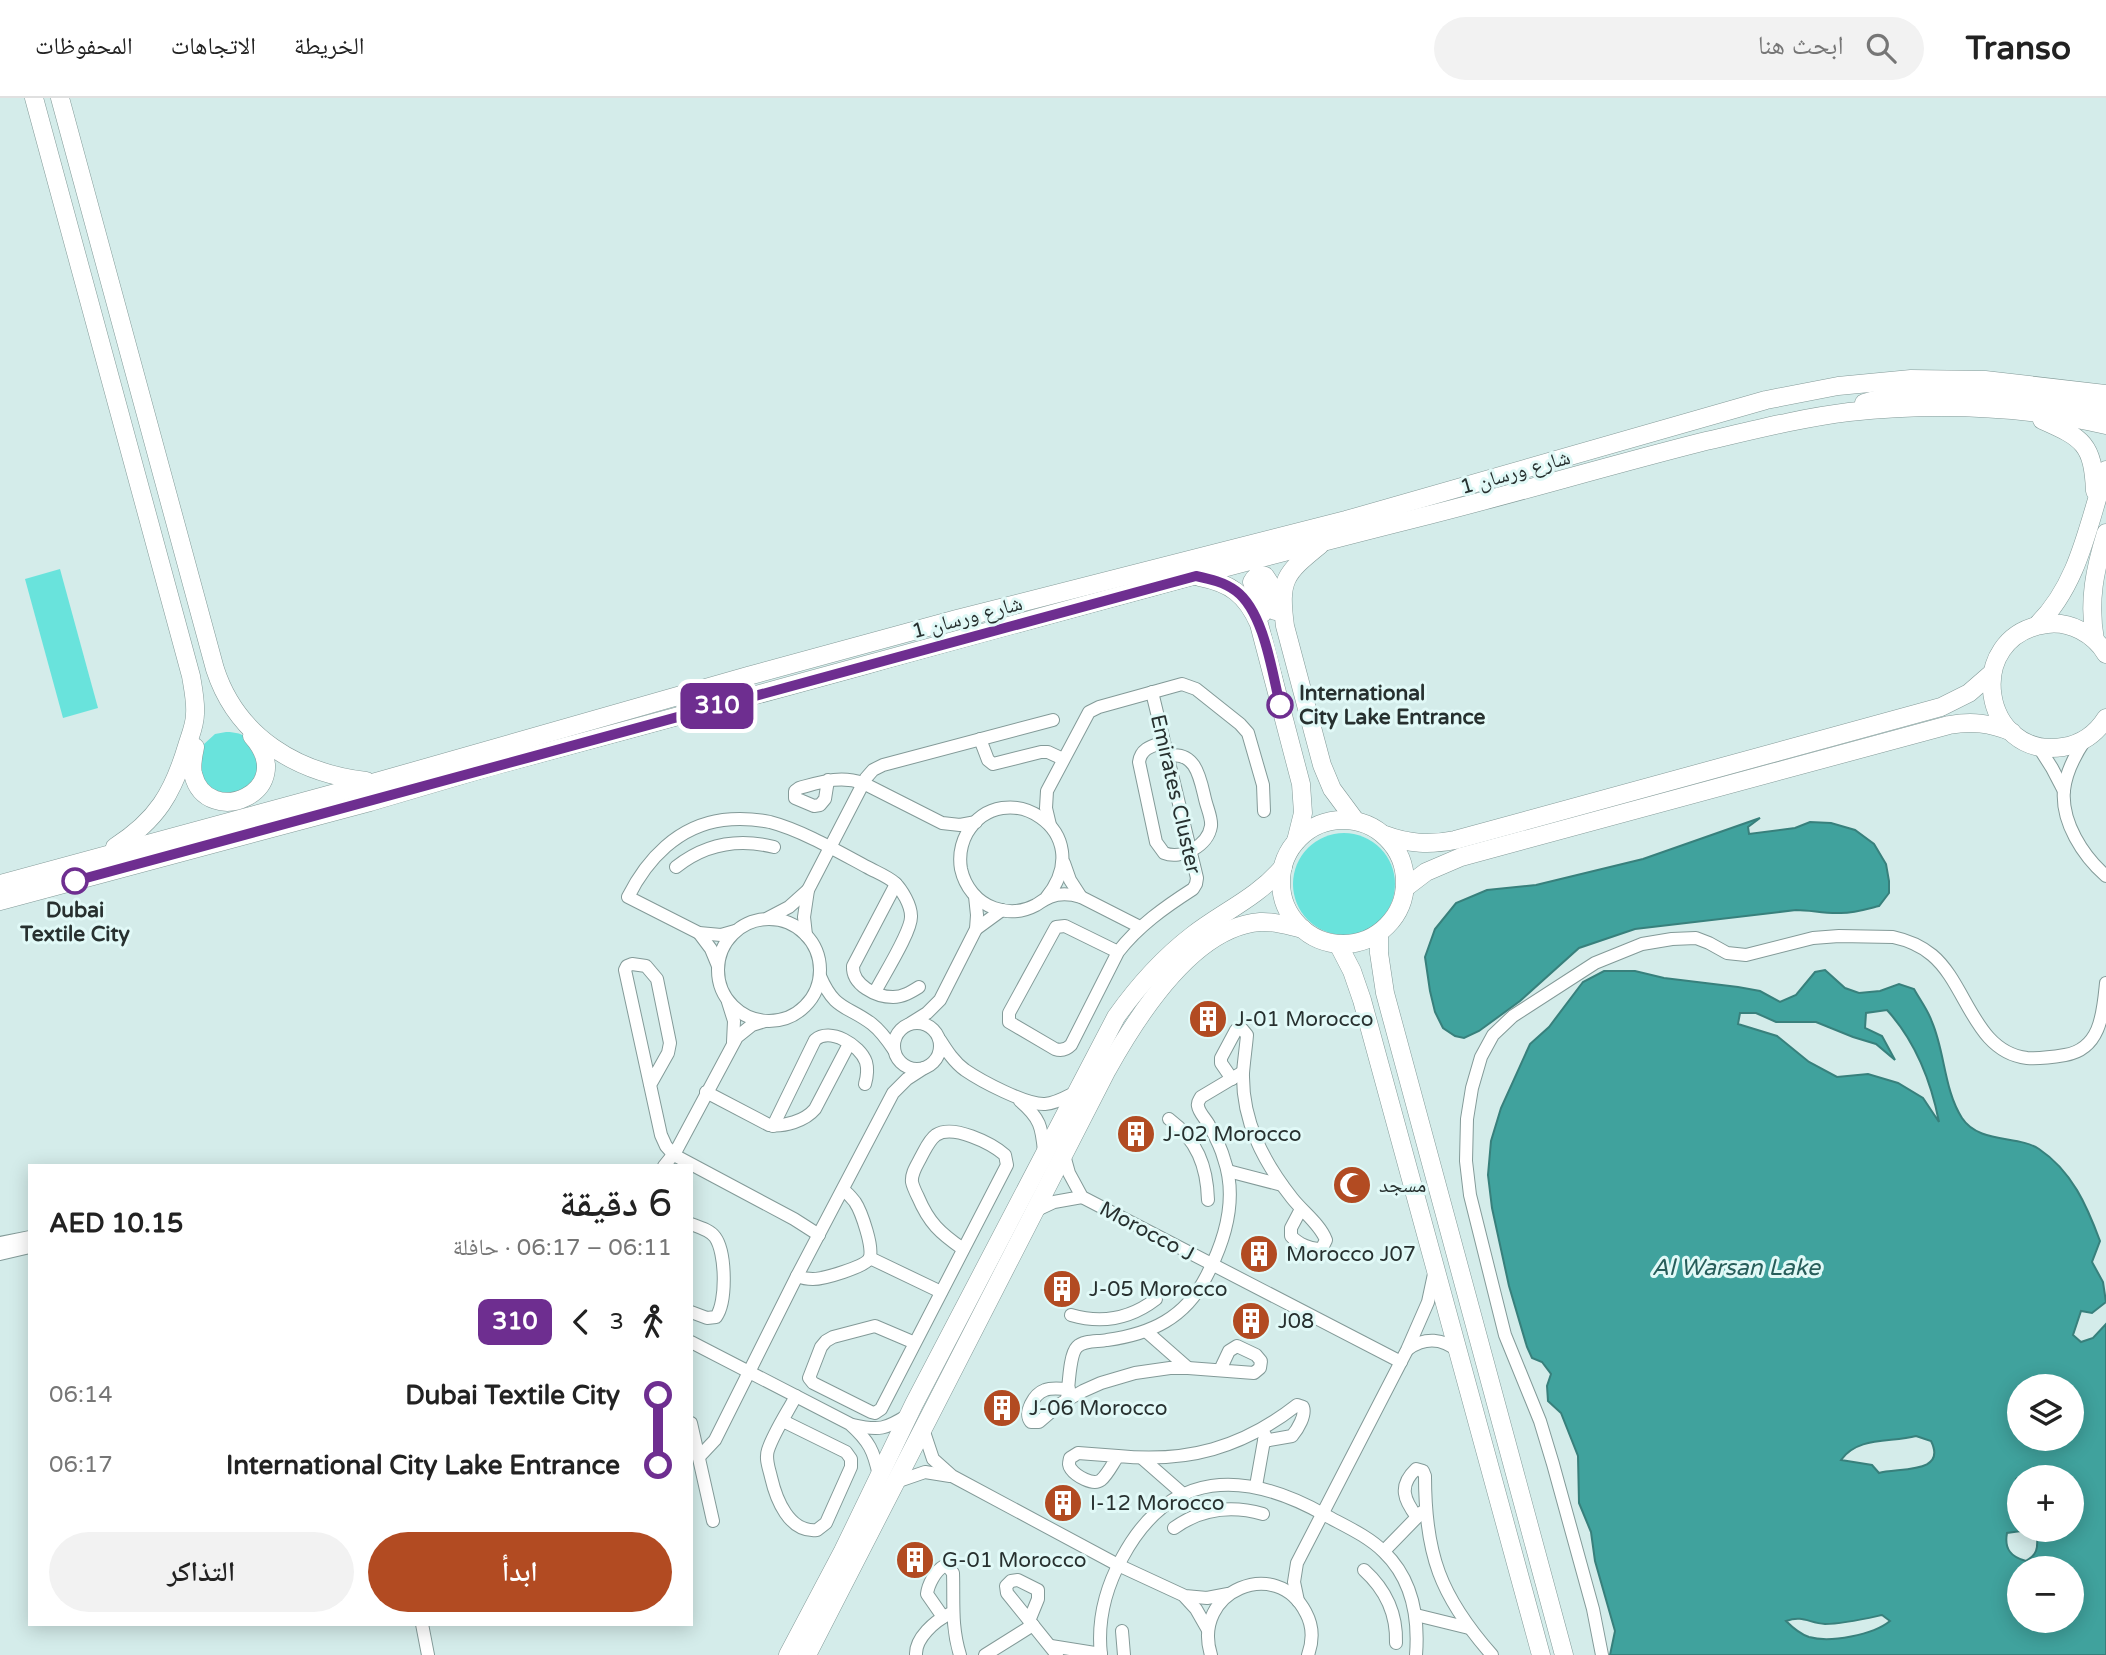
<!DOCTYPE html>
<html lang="ar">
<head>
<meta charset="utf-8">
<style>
  body { margin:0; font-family:"Varela Round","Noto Naskh Arabic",sans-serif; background:#f2f2f2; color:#222; direction:rtl; height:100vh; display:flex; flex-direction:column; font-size:26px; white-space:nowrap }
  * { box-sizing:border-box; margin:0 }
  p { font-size:23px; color:#767676 }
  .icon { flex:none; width:38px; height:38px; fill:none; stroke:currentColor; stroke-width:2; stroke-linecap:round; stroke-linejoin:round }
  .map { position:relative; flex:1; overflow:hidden; direction:ltr }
  .panel { position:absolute; left:28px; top:1066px; width:665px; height:462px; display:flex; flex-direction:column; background:#fff; border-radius:0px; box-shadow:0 4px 18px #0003; direction:rtl }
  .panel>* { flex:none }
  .badge { padding:0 14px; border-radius:10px; font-size:24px; line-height:46px }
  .tools { position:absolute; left:2007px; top:1276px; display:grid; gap:14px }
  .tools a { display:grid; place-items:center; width:77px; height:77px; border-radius:50%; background:#fff; box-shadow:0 4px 18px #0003; font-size:35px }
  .map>.badge { position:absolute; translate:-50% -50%; box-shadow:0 0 0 4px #fff }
  .legs { display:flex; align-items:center; gap:10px; height:77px; padding:0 21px; font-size:23px }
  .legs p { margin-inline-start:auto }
  .head { display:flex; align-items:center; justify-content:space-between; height:119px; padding:0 21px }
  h1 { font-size:38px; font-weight:600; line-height:52px }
  .cta { display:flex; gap:14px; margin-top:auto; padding:14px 21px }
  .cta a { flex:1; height:80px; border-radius:42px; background:#b24b22; color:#fff; font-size:28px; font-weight:600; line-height:80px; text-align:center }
  .cta a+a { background:#f2f2f2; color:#222 }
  ul { padding:0 21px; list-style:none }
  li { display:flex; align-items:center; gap:24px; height:70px; font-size:26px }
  li i { display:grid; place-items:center; width:10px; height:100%; margin:0 9px; background:currentColor }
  li i::after { content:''; width:18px; height:18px; margin:-9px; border:5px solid; border-radius:50%; background:#fff }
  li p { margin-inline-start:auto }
  li:first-child i { background:linear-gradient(#0000 50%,currentColor 0) }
  li:last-child i { background:linear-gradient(currentColor 50%,#0000 0) }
  header { display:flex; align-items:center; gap:42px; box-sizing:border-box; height:98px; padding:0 35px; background:#fff; border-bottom:2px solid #e0e0e0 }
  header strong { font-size:33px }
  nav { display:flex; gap:38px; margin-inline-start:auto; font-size:24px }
  .search { width:490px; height:63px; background:#f2f2f2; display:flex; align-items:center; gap:18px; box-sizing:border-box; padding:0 24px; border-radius:38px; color:#767676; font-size:26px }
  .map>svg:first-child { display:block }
  .green { fill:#69e3dc }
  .water { fill:#40a29d; stroke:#38807c; stroke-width:2; fill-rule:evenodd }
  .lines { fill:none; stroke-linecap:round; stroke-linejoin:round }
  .street-casing { stroke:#839a98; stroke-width:14 }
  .secondary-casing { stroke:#839a98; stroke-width:19 }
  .street { stroke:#fff; stroke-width:12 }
  .secondary { stroke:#fff; stroke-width:18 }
  .line-1-casing { stroke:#fff; stroke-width:16 }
  .line-1 { stroke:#6e2e90; stroke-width:10 }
  .stop-1-dot { fill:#fff; stroke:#6e2e90; stroke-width:3.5 }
  .labels { text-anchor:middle; stroke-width:6; stroke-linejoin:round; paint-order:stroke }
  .street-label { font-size:21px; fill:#27302f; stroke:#e1f9f7 }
  .stop-label { font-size:21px; font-weight:bold; fill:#27302f; stroke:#e1f9f7; text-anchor:start }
  .poi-label { font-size:21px; fill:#27302f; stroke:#e1f9f7; text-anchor:start }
  .water-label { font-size:23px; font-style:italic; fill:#275d5a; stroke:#e1f9f7 }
</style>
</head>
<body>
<header>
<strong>Transo</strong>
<div class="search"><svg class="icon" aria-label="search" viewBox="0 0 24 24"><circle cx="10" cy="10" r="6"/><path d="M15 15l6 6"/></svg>ابحث هنا</div>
<nav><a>الخريطة</a><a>الاتجاهات</a><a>المحفوظات</a></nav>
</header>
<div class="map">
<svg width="2106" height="1557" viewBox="0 0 2106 1557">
  <rect width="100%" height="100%" fill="#d4ecea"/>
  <g class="green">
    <path d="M60,471L98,610L63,620L25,481Z"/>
    <path d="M226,634C255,634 254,652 261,674L243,695H215L200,679L203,647L215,636Z"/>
    <circle cx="1344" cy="786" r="51"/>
  </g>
  <g class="water">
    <path d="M1760,720L1748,729L1749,736L1795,730L1810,724L1831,725L1855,732L1874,746L1886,766L1889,783V795L1879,808C1867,811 1854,815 1841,815C1825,816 1811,812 1796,812L1635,831L1579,850L1520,903L1479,933L1464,940L1455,938L1443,930L1435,914L1430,893L1425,859L1435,831L1456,805L1487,792L1536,787L1643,761Z"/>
    <path d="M1825,872L1845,890L1859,895L1880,893L1899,886L1914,891C1920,902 1928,912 1932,924C1945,954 1944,992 1962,1020C1979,1046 2018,1037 2039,1051C2072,1073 2087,1108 2100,1143L2092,1164L2103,1184L2106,1204L2092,1215L2081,1213L2073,1237L2081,1244L2093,1240L2106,1226V1557H1610L1615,1533L1595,1463L1591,1434L1579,1405L1578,1358L1561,1315L1548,1303L1547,1288L1551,1276L1542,1264L1532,1260L1527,1249L1509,1188L1492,1110L1488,1077L1491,1043L1501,1010L1530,946L1549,929L1583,884L1604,873H1635L1664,880L1738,889L1760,893L1780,904L1796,897L1815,874ZM1887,912C1915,943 1931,983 1939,1024L1923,1000L1898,985L1868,976L1837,979L1809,964L1777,938L1738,926L1740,915H1756L1776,924H1816L1853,939L1876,946L1895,962L1882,938L1865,930L1866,915ZM2020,1288H2072V1340H2020ZM1916,1338L1931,1343C1948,1377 1896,1369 1879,1375L1872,1367L1841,1362C1858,1338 1891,1345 1916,1338ZM2022,1377L2072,1379V1432H2020L2019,1393L2016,1381ZM2028,1432L2037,1438C2038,1450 2037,1457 2026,1463C2011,1459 2004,1451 2007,1435ZM2020,1470H2072V1522H2020L2019,1514L2013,1502L2019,1497ZM1882,1517L1890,1523C1873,1537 1830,1545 1809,1539C1800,1536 1793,1530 1786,1523C1803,1517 1809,1525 1825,1526C1843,1526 1864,1521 1882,1517Z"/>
  </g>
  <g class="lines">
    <defs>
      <g id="street">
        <path d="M980,641L988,662L993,666L1041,654H1048L1063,661"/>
        <path d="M2085,642C2075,657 2066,674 2064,692C2061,724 2083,758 2106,778"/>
        <path d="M1164,644C1152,648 1141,650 1139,664L1156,744L1164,755C1181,762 1208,748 1211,728C1212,720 1207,710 1205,701C1200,680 1196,652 1167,658"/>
        <path d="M2038,648L2052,670L2064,693"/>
        <path d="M828,682L825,701L820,707L814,708L795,700V693L799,690C821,684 840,677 863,685L942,725L960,727L976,724"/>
        <path d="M1050,727L1046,710L1047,693L1089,614L1099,609L1182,586L1196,591L1240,626L1248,635L1263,687L1264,713"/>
        <path d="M1064,765L1070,782L1081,799"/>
        <path d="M676,769C705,746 738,740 774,749"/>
        <path d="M896,786L853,868C852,887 876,899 893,899C903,899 911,894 919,889"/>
        <path d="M1046,800C1101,733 1003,674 967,735C961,746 959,759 961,771C965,789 977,804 994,810C1008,815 1023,814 1036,807C1041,804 1044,801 1050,799C1060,795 1071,796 1081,799L1140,829"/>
        <path d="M768,820L789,809L808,792"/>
        <circle cx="769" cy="872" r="51"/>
        <path d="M976,831L1002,812"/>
        <path d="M735,833L721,837L699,835L628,799C647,761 678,728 723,722C738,720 755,721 770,724C801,732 839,754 867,769C876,774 887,778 895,785C902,792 911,807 911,818C912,833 883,878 875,894"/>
        <path d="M699,835L711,851L718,868"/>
        <path d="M806,837L804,819L808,792L866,680L873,672L883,667L1053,622"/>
        <path d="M1118,854L1065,828L1056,829L1009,915V924L1055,951C1061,953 1066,952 1071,947L1118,854C1138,828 1165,809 1193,791L1196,786L1197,780L1152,594"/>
        <path d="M820,878C835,913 847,907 872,926C881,933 888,943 894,952"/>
        <path d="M728,904L734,923L733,944"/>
        <circle cx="917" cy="948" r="23"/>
        <path d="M911,925L927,915L940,902L976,831L977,817L975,798"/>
        <path d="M940,942C947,953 954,964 965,972C981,983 1026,1007 1045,1006C1057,1005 1066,999 1076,994"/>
        <path d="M1232,981L1221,965V960L1236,932L1242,931L1247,937C1246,949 1244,962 1243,975C1242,1023 1263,1063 1292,1100C1302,1113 1320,1126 1326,1142L1322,1150C1312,1153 1297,1145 1291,1138V1130L1301,1111"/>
        <path d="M650,987L668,955L670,945L657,881L646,868L632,866L627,868L625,872L661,1037L666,1048L674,1057L794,1121L819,1137"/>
        <path d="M706,994L769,1027C784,1029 805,1023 815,1011L849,946"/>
        <path d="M1020,1003C1040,1020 1042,1029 1044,1054"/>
        <path d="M1169,1021C1197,1042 1207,1068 1208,1102"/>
        <path d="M773,1028L815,942C830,929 860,947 866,964C868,971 867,979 865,986"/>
        <path d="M1064,1057L1069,1075L1082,1099L1401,1264"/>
        <path d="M664,1068L676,1053L737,939L752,927L765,923"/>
        <path d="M1228,1073L1282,1087"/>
        <path d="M1037,1112L1054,1104L1082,1099"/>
        <path d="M691,1126C699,1129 710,1132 715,1139C726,1154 727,1204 716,1219L707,1220L691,1214"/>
        <path d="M0,1145L30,1139"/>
        <path d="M0,1156L30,1149"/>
        <path d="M870,1160L941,1194"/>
        <path d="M797,1178C802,1180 807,1181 813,1181C824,1181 864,1169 869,1161C875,1152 861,1113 855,1104C851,1099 848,1095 843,1092"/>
        <path d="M1071,1217C1102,1226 1130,1221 1156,1201"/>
        <path d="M1147,1234L1188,1270"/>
        <path d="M691,1244L850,1326C869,1343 874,1353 879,1378"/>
        <path d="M915,1245L875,1228L833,1239L826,1243L821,1249L809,1280L813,1285L871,1314L875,1315L881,1311L1007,1067L1005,1057C991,1045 953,1026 936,1037C929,1042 925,1052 921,1059C917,1067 911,1075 912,1084C913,1089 916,1095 918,1099C929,1125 940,1135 963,1151"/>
        <path d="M1408,1251C1425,1239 1443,1240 1459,1254"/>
        <path d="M1069,1291C1061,1291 1052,1289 1045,1292C1034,1296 1023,1315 1031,1324H1039L1060,1306L1083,1293L1101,1285L1135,1275L1170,1270H1188L1254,1275L1260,1270L1261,1263L1256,1257L1237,1248L1229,1253L1220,1272"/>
        <path d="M1067,1301C1069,1289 1069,1257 1077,1249C1084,1242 1098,1244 1107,1242C1151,1236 1185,1220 1206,1179C1225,1143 1238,1101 1224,1061C1221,1049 1215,1038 1209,1027C1206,1021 1199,1015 1198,1008C1197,1004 1199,1003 1201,999L1243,974"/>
        <path d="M783,1323L846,1354L851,1361V1369L826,1425L817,1432C789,1435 776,1401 771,1379C769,1370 765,1361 768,1352C774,1334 787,1315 796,1298"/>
        <path d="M691,1325L713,1423"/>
        <path d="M853,1327C879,1333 886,1331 908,1317"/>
        <path d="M923,1331L933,1361L952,1378L1118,1467L1185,1498L1207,1500L1228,1496"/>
        <path d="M1118,1358L1078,1355L1070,1360C1069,1365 1068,1367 1071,1371C1076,1378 1093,1388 1101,1382C1108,1376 1113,1365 1118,1358C1187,1365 1242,1350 1297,1307L1303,1309C1306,1317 1298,1331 1292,1338L1264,1343"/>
        <path d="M699,1359L715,1342L797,1178L893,995L907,981L924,970"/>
        <path d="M1143,1361L1183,1396"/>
        <path d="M896,1384L925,1374L950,1378"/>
        <path d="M1256,1388L1265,1337"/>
        <path d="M1417,1419C1404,1402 1398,1388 1416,1371L1423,1373L1425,1378C1425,1456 1440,1498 1492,1557"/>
        <path d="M1174,1430C1202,1410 1231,1407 1263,1416"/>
        <path d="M1384,1453L1422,1414"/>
        <path d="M1364,1472C1385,1491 1397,1516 1396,1545"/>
        <path d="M1185,1499L1196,1511L1208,1532"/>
        <path d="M1298,1503L1294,1484L1297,1465L1407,1252L1428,1204L1434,1176"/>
        <path d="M1416,1517L1469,1530"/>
        <path d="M943,1519L927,1496C928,1487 935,1473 944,1468L949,1470L953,1475C954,1504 951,1528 960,1557"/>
        <path d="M1029,1523L1038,1501V1492L1018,1482L1011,1483L1006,1488L1007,1495L1057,1557"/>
        <path d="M422,1526L428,1557"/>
        <path d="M1122,1533L1124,1557"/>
        <path d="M1051,1548L1101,1556"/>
        <path d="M916,1557C915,1540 935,1523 949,1516"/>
        <path d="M985,1557L1033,1527"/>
        <path d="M1101,1557C1097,1522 1105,1491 1122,1460C1170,1370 1245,1372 1325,1417C1345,1428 1368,1438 1384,1454C1412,1481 1419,1519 1416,1557"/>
        <path d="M1211,1557C1191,1493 1277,1457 1306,1515C1313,1528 1313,1543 1308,1557"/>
        <path d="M1602,1557L1593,1511L1553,1366L1540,1323L1505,1237L1470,1097L1466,1063L1467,1021L1472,990L1481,959L1493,937L1513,918L1595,865L1642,846L1672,841L1696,840L1709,845L1727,855L1746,857L1813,840L1839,838L1893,839C1907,842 1920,847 1932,857C1967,886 1974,954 2027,960C2039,961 2053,959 2065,957C2101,951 2103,915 2106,885"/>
      </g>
      <g id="secondary">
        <path d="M34,0L191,578C193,590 196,604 195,616C195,627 190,638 187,648C173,695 157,722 115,749"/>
        <path d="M60,0L215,571C237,639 297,675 366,683"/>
        <path d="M1864,305C1889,297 1914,296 1939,295C1995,294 2051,301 2106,312"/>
        <path d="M2042,322C2083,340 2093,346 2095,393"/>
        <path d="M1320,447C1284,476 1279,482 1285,528L1322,667L1332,691L1355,722"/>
        <path d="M1199,479C1230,485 1246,496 1259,526L1301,686L1303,715L1296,743"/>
        <path d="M1263,515L1252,484C1255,478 1258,476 1265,478L1269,484L1275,513"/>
        <path d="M2037,527C2079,486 2088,426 2106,372"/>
        <path d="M2095,542C2088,503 2095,471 2106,435"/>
        <path d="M2106,556C2094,536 2070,523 2047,526C1962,537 1981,662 2063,649C2081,646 2096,636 2106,620"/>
        <path d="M195,649C193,658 191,667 193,676C207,733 301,693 252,638"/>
        <circle cx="1343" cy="784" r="62"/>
        <path d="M1385,737C1409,746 1430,747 1455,742L1941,609L1969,595L1992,575"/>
        <path d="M0,786L376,684L748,578L957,521L1346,422L1766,302L1838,288L1911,281L1985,282L2106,296"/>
        <path d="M1405,790L1426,774L1461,759L1949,627C1972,623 1990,625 2012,634"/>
        <path d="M0,803L370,704L496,667C807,585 1117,495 1429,417C1520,394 1611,367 1702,344C1750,333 1800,320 1849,314C1934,305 2023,308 2106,327"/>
        <path d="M1379,835V855L1385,895L1564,1557"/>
        <path d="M1338,846L1352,873L1362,902L1541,1557"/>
        <path d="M788,1557L843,1453L914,1306L1116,919C1138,888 1163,860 1193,837C1224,813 1257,800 1283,769"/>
        <path d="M807,1557L1107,972C1136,920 1193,829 1260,824C1275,823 1289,828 1303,831"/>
      </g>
    </defs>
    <use href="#street" class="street-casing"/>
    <use href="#secondary" class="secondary-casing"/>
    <use href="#street" class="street"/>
    <use href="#secondary" class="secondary"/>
  </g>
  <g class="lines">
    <defs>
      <path id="line-1" d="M75,783L1196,478C1210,481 1224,484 1236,493C1264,514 1272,574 1280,607"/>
    </defs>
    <use href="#line-1" class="line-1-casing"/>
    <use href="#line-1" class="line-1"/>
  </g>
  <defs>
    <symbol id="building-disc" viewBox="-11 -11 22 22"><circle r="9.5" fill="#b24b22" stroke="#e1f9f7"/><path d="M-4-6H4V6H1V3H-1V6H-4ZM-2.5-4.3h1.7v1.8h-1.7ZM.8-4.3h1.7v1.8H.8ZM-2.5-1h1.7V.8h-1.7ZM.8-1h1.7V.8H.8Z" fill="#fff"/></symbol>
    <symbol id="mosque-disc" viewBox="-11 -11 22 22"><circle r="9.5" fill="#b24b22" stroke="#e1f9f7"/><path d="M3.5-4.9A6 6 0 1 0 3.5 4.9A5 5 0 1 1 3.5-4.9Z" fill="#fff"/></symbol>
  </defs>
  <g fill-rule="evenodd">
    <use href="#building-disc" x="1186" y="899" width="44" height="44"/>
    <use href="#building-disc" x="1114" y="1014" width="44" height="44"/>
    <use href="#mosque-disc" x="1330" y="1065" width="44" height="44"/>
    <use href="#building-disc" x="1237" y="1134" width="44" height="44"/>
    <use href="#building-disc" x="1040" y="1169" width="44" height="44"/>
    <use href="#building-disc" x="1229" y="1201" width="44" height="44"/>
    <use href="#building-disc" x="980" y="1288" width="44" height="44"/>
    <use href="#building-disc" x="1041" y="1383" width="44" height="44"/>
    <use href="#building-disc" x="893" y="1440" width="44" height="44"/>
  </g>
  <g class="stop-1-dot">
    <circle cx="1280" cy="607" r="12"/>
    <circle cx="75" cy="783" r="12"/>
  </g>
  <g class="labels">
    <g class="street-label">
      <text transform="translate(1515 374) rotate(-16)" y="7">شارع ورسان 1</text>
      <text transform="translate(967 519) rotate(-15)" y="7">شارع ورسان 1</text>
      <text transform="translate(1176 696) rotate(77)" y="7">Emirates Cluster</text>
      <text transform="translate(1147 1133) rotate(28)" y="7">Morocco J</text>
    </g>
    <g class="stop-label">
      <text x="1299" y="602">International<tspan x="1299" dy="24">City Lake Entrance</tspan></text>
      <text x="75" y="819" text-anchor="middle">Dubai<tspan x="75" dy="24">Textile City</tspan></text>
    </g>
    <g class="poi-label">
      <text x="1235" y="928">J-01 Morocco</text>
      <text x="1163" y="1043">J-02 Morocco</text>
      <text x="1379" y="1094">مسجد</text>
      <text x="1286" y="1163">Morocco J07</text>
      <text x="1089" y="1198">J-05 Morocco</text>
      <text x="1278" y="1230">J08</text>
      <text x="1029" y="1317">J-06 Morocco</text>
      <text x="1090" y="1412">I-12 Morocco</text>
      <text x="942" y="1469">G-01 Morocco</text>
    </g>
    <g class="water-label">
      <text x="1736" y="1177">Al Warsan Lake</text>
    </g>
  </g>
</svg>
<div class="tools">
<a><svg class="icon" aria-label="layers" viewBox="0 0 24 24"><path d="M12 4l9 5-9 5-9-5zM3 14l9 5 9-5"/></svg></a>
<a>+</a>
<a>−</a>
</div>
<b class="badge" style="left:717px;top:608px;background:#6e2e90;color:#fff">310</b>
<section class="panel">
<div class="head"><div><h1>6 دقيقة</h1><p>06:11 – 06:17 · حافلة</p></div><b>AED 10.15</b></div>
<div class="legs"><svg class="icon" aria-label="walk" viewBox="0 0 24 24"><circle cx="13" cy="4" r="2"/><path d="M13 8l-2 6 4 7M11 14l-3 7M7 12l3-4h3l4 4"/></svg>3<svg class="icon" aria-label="back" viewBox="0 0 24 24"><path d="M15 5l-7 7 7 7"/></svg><b class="badge" style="background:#6e2e90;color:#fff">310</b></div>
<ul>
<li><i style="color:#6e2e90"></i><b>Dubai Textile City</b><p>06:14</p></li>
<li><i style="color:#6e2e90"></i><b>International City Lake Entrance</b><p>06:17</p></li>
</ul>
<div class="cta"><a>ابدأ</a><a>التذاكر</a></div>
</section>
</div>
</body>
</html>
